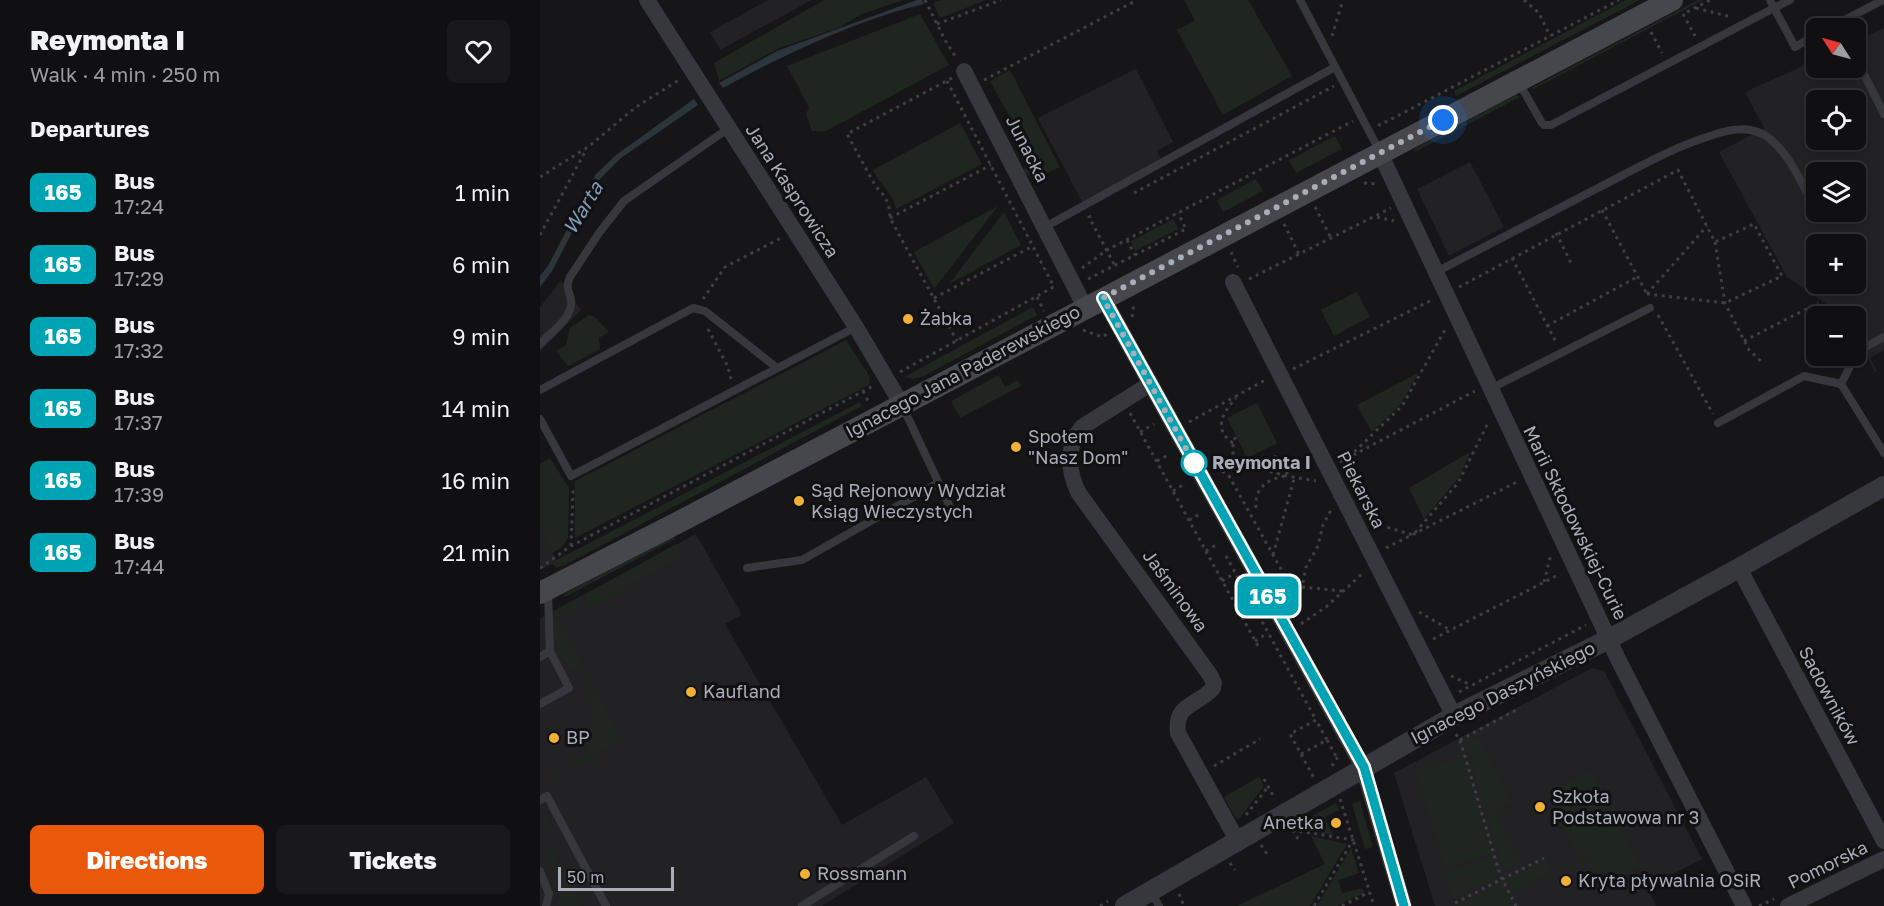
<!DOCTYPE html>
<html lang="en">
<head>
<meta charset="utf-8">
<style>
  body { margin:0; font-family:"Golos Text",sans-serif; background:#19191b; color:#f1f3f6; height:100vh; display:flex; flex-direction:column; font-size:22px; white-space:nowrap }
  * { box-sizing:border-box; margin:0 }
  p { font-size:20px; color:#9c9d9f }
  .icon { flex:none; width:33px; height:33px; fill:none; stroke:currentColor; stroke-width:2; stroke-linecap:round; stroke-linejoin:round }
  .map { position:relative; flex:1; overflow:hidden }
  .panel { display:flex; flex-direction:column; background:#101012; width:540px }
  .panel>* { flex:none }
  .badge { padding:0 12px; border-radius:9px; font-size:21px; line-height:39px }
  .needle { width:39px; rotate:306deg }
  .fabs { position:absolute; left:1266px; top:18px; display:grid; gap:12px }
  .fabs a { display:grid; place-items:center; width:60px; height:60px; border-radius:9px; background:#101012; box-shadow:0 3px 9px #0003,0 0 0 2px #303032; font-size:30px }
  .scale { position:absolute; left:18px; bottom:15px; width:116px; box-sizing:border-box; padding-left:6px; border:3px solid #a8adb8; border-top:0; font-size:16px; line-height:21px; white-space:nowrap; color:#a8adb8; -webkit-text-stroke:4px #111113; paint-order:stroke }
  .you { position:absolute; width:30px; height:30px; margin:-15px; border:4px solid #fff; border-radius:50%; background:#1a73e8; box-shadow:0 0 0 9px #1a73e833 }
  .map>.badge { position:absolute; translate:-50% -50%; box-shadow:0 0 0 3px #fff }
  h2 { padding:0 30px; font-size:22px; line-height:54px }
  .round { display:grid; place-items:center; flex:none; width:63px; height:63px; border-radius:9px; background:#19191b }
  .overview { display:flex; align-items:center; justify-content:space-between; height:102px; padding:0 30px }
  h1 { font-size:28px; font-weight:800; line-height:45px }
  .primary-button { display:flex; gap:12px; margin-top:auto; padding:12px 30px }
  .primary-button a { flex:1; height:69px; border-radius:9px; background:#ea580c; color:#fff; font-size:24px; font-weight:800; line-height:69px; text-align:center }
  .primary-button a+a { background:#19191b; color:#f1f3f6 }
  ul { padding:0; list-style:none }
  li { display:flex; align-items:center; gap:18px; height:72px; padding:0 30px }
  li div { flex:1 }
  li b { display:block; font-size:22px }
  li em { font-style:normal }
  li .badge { min-width:66px; font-weight:700; text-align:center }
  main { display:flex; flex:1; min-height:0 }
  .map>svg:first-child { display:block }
  .built { fill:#222225; fill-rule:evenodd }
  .green { fill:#1e261f }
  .water { fill:#2c353c }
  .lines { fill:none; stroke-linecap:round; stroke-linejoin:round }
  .path { stroke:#3d3f44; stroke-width:3; stroke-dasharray:3 4.5; stroke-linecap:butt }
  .service { stroke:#37383d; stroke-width:8 }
  .minor { stroke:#37383d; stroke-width:16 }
  .tertiary { stroke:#37383d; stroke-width:20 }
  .secondary { stroke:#45474d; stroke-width:22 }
  .line-casing { stroke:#fff; stroke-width:14 }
  .line { stroke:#00a3b4; stroke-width:9 }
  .walk { stroke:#a8adb8; stroke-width:6; stroke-dasharray:0 10.8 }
  .poi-dot { fill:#f2b134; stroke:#111113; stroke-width:2 }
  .stop-dot { fill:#fff; stroke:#00a3b4; stroke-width:3 }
  .labels { text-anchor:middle; stroke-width:6; stroke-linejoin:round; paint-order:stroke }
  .street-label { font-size:18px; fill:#a8adb8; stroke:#111113 }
  .poi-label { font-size:18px; fill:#a8adb8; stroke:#111113; text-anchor:start }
  .stop-label { font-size:18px; font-weight:bold; fill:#a8adb8; stroke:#111113; text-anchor:start }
  .water-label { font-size:20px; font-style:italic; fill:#7f9bb3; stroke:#111113 }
</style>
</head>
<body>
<main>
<section class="panel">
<div class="overview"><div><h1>Reymonta I</h1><p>Walk · 4 min · 250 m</p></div><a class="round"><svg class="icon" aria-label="heart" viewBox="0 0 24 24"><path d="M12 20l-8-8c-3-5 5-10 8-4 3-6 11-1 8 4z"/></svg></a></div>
<h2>Departures</h2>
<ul>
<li><span class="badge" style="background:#00a3b4;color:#fff">165</span><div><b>Bus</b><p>17:24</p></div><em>1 min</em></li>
<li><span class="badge" style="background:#00a3b4;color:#fff">165</span><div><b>Bus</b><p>17:29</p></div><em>6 min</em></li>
<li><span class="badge" style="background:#00a3b4;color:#fff">165</span><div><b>Bus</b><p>17:32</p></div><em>9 min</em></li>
<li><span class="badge" style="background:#00a3b4;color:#fff">165</span><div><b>Bus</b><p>17:37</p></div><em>14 min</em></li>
<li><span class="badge" style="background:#00a3b4;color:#fff">165</span><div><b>Bus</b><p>17:39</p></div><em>16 min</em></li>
<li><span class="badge" style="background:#00a3b4;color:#fff">165</span><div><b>Bus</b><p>17:44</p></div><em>21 min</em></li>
</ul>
<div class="primary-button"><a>Directions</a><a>Tickets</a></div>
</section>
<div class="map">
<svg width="1344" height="906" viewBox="0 0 1344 906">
  <rect width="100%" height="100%" fill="#161618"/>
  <g class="built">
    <path d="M228,0H272L180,50L170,32Z"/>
    <path d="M1344,28V350L1330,358L1337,371L1335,372L1316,336V316H1304L1247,277L1179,152L1224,128L1205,92L1276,60V68H1316V41ZM1276,100H1316V140H1276ZM1276,172H1316V212H1276ZM1276,244H1316V284H1276Z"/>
    <path d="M596,69L633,142L617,151L623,163L543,204L498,118Z"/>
    <path d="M930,162L964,227L909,256L877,189Z"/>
    <path d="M21,280L41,310L0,352V307Z"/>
    <path d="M0,530L17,562L0,570Z"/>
    <path d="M156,534L202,615L185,624L302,825L386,777L414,823L282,906H0V618Z"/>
    <path d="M1052,668L1064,671L1162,859L1107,887L1116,906H895L854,773Z"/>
  </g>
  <g class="green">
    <path d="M284,0H363L322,14L298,28L237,49L179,81L174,63Z"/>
    <path d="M402,0H446L400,18L393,3Z"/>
    <path d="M644,0H708L752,76L683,115L637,30L655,21Z"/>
    <path d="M1086,0H1100L916,96L914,91Z"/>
    <path d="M1158,0H1163L992,90L993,87Z"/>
    <path d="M380,14L409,65L286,131H272L266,114L269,107L247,66Z"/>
    <path d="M470,70L520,167L494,179L489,176L483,170L495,163L450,81Z"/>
    <path d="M976,95L980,97L875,152L874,149Z"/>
    <path d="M420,123L442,164L356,209C354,193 339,184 333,170Z"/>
    <path d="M795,136L802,149L756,173L749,160Z"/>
    <path d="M716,179L723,191L683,212L677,200Z"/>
    <path d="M458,206L394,289L374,252Z"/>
    <path d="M464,212L481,245L409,284Z"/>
    <path d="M633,219L638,229L595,251L591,241Z"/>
    <path d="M817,292L830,317L794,336L781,310Z"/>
    <path d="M493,307L497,315L384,376L373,379L364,377Z"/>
    <path d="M49,315L55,317L69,332L59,338L60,349L28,366L16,351L26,345L30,328Z"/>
    <path d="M306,340L330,377L329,385L35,538V481Z"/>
    <path d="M878,373L860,405L832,432L817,405Z"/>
    <path d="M459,375L465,387L478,380L481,386L420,418L411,401Z"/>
    <path d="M320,402L322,406L25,565L17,568L11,563Z"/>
    <path d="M717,403L737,443L707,458L687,418Z"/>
    <path d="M930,452L920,476L884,519L869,488Z"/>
    <path d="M10,458L29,488L28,538L21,548L12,553L0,530V464Z"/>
    <path d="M134,536L135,539L23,598L26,593L41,585Z"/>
    <path d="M136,544L143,557L49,607L43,596Z"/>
    <path d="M37,599L41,607L32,612L29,607L20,612L18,619L82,740L0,785V782L45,756C54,734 56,721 47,700L54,695L40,667L31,672C22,657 3,629 16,612C20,606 31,603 37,599Z"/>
    <path d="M938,736L972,803L955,812L981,864L964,872L925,742Z"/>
    <path d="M923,757L951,853L905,867L876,771Z"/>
    <path d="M1052,771L1100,866L1064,886L1047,855L1039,859L1006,794Z"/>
    <path d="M719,777L724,786L700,818L696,819L684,797Z"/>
    <path d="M820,801L833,847L825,849L812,804Z"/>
    <path d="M796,803L799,810L785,817L793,835L752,827Z"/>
    <path d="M3,816L7,818L11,826L1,832L41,906H19C20,898 20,890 17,882C12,866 0,831 3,816Z"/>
    <path d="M771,836L807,844L770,906H697L785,864Z"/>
    <path d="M811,848L819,873L798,880L802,893L822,888L824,893L797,906H777Z"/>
    <path d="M952,858L958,877L913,899L905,872Z"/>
    <path d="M1006,860L1012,873L973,893L966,880Z"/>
    <path d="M961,883L972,906H916Z"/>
  </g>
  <g class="water">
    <path d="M377,0H382L384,4C317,20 243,55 183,88L179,83L237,51Z"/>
    <path d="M154,99L158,105L81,158L60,179L12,271L0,287V276L8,266L56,174L76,155Z"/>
  </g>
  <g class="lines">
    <g class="path">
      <path d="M385,0L405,40L417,59"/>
      <path d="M984,0L999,13L1010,36"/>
      <path d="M1156,8L1191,17"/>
      <path d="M1147,12L1170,0"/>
      <path d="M1143,14L1155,36"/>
      <path d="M397,24L461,0"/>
      <path d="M1111,32L1122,53"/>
      <path d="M792,36L803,0"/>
      <path d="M412,78L307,134L336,187C346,196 350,205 350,218L417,341"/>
      <path d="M444,80L597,0"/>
      <path d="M407,81L514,287"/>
      <path d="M838,124L840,125L1079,0"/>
      <path d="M0,177L48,147L96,107L139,80"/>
      <path d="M824,183L839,184"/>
      <path d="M594,193L794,86"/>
      <path d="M775,207L791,238"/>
      <path d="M1062,210L1108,296"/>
      <path d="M551,216L549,217L575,266"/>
      <path d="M837,217L854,221"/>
      <path d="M350,218L451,165"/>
      <path d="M744,224L759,254"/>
      <path d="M1016,233L1031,263"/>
      <path d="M0,235L46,150"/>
      <path d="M587,240L595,255"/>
      <path d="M1175,242L1185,303L1209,350L1223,363"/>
      <path d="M691,252L698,267"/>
      <path d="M972,258L1017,344"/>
      <path d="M542,268L567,250L813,121"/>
      <path d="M548,279L646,229L638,213"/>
      <path d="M709,279L851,208"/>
      <path d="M919,287L1138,170L1175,242L1214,224L1242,276L1185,303L1107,294"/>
      <path d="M1107,294L1167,226"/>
      <path d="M497,297L504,311"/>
      <path d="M394,298L493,246"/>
      <path d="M163,299L185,267L241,238"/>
      <path d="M1118,315L1173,414"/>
      <path d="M592,317L594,303"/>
      <path d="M1007,326L1097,277"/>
      <path d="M168,329L188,367L191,379"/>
      <path d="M543,330L562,337L567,334"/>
      <path d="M1204,341L1278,303"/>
      <path d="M753,369L892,300"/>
      <path d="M360,372L517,285"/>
      <path d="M323,391L329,403"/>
      <path d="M590,413L718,646"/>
      <path d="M649,422L727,379"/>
      <path d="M600,432L614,424"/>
      <path d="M693,443C673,430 682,413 696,398"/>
      <path d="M809,457L862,406L906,328"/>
      <path d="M617,461L630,454"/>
      <path d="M693,462V443L696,436"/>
      <path d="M800,462L935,391"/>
      <path d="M671,463L693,462L747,476L776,481"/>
      <path d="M676,467L689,476L756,596L749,600"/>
      <path d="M633,491L646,483"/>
      <path d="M716,508C714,488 728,478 747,476V465L743,459C733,454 725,457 720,468"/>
      <path d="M649,520L662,513"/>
      <path d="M833,523L873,535L918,483L949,421"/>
      <path d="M31,546L33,491L32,488"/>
      <path d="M846,548L979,481"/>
      <path d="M666,551L679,543"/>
      <path d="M733,555L754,479"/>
      <path d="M686,556L776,720"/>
      <path d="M0,568L31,546L333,386"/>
      <path d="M682,581L695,573"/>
      <path d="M1004,582L1011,554"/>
      <path d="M762,587L803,591"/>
      <path d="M756,596L762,587L766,567L778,546L783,525L791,510"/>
      <path d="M699,611L712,603"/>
      <path d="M879,612L910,630"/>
      <path d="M761,624L786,607L823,573"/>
      <path d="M893,639L1020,574"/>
      <path d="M715,641L728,633"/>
      <path d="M911,676L931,685"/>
      <path d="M919,692L1046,625"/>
      <path d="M916,734L921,743L960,875L976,906"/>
      <path d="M787,740L797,758"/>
      <path d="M920,740L980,708"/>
      <path d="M761,754L787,740L776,720L750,734L774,778"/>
      <path d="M674,766L720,739"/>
      <path d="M792,766L797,758L801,755"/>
      <path d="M724,779L735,799"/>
      <path d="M800,799L834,906"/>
      <path d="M706,815L728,787"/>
      <path d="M752,830L813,840L774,906"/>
      <path d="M753,830L758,839"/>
      <path d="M721,845L727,854"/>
      <path d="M690,863L695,870"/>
      <path d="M639,894L644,906"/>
      <path d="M915,903L1004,858"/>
      <path d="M560,906L568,901"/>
      <path d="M802,906L829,892"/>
      <path d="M1219,906L1234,899"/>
    </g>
    <g class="service">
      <path d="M760,0L840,152"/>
      <path d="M1250,0L1234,8L1255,47L1276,35"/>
      <path d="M1289,28L1343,0"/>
      <path d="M1324,74L1344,114"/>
      <path d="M979,83L1002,123L1004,125H1011L1234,8L1230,0"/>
      <path d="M505,227L795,67"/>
      <path d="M896,272C950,244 1004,216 1058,188C1095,169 1133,147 1173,135C1187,130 1205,127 1218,132C1247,143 1265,191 1279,216"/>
      <path d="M0,344C10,333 34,317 31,300C29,288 25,290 30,277L59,233L84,201L189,128"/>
      <path d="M1301,384L1318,351L1344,337"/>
      <path d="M950,389L1110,308"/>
      <path d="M0,390L153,308L165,311L237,368"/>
      <path d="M362,405L410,507"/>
      <path d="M0,419L31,476L316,327"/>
      <path d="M1178,423L1264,376L1301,384L1344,453"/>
      <path d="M207,568L262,560L398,483"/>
      <path d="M8,592L10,651"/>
      <path d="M0,657L10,651L29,688L0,704"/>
      <path d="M0,800L7,796L66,906"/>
      <path d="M0,871L9,894L6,906"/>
      <path d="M611,892L619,906"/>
      <path d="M262,906L374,836"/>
    </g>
    <g class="minor">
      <path d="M107,0L316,327L362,405"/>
      <path d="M424,71L545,307"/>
      <path d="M840,153L1078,659L1204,906"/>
      <path d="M693,282L914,716"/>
      <path d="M563,298L823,767L864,906"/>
      <path d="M610,384L542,427C526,446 528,470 538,492L670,675L674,683L673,688C658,706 634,703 638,733L697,840"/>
      <path d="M1199,568L1344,841"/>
      <path d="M1248,906L1344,859"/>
    </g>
    <path class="tertiary" d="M585,906L914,716L1069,639L1199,568L1344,486"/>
    <path class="secondary" d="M0,593L141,521L1132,0"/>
  </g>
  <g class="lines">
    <defs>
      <path id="line" d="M563,298L824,767L864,906"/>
    </defs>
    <use href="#line" class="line-casing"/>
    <use href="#line" class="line"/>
    <path class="walk" d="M654,463L655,465L563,298L903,120"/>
  </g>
  <g class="poi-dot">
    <circle cx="368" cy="319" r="6"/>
    <circle cx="476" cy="447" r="6"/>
    <circle cx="259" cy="501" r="6"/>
    <circle cx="151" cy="692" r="6"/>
    <circle cx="14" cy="738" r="6"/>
    <circle cx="1000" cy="807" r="6"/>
    <circle cx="796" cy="823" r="6"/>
    <circle cx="265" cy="874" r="6"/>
    <circle cx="1026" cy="881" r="6"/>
  </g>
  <circle class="stop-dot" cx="654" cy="463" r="12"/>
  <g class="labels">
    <g class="street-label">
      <text transform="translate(487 149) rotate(63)" y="6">Junacka</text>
      <text transform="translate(252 191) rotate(57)" y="6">Jana Kasprowicza</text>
      <text transform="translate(423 372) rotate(-28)" y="6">Ignacego Jana Paderewskiego</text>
      <text transform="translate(821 490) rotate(63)" y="6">Piekarska</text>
      <text transform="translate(1035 523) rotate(64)" y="6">Marii Skłodowskiej-Curie</text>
      <text transform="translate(635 591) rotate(54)" y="6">Jaśminowa</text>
      <text transform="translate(963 693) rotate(-27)" y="6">Ignacego Daszyńskiego</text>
      <text transform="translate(1289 696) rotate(62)" y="6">Sadowników</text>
      <text transform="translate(1288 865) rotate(-26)" y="6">Pomorska</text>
    </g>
    <g class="poi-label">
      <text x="380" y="325">Żabka</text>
      <text x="488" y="443">Społem<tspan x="488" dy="21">"Nasz Dom"</tspan></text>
      <text x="271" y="497">Sąd Rejonowy Wydział<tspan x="271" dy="21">Ksiąg Wieczystych</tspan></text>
      <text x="163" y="698">Kaufland</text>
      <text x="26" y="744">BP</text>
      <text x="1012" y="803">Szkoła<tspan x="1012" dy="21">Podstawowa nr 3</tspan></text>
      <text x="784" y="829" text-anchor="end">Anetka</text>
      <text x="277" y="880">Rossmann</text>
      <text x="1038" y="887">Kryta pływalnia OSiR</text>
    </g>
    <g class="stop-label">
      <text x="672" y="469">Reymonta I</text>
    </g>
    <g class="water-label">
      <text transform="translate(43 208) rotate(-59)" y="7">Warta</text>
    </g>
  </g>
</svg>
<div class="fabs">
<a><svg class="needle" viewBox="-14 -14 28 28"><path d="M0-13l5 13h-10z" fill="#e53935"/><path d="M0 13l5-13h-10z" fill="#9c9d9f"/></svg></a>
<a><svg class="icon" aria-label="locate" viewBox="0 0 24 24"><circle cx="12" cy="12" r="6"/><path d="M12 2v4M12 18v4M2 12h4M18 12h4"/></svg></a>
<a><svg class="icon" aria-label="layers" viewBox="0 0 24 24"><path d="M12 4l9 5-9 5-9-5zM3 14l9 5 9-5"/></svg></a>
<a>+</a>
<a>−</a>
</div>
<div class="scale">50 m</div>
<div class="you" style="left:903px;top:120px"></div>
<b class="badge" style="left:728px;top:596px;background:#00a3b4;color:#fff">165</b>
</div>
</main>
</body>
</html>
